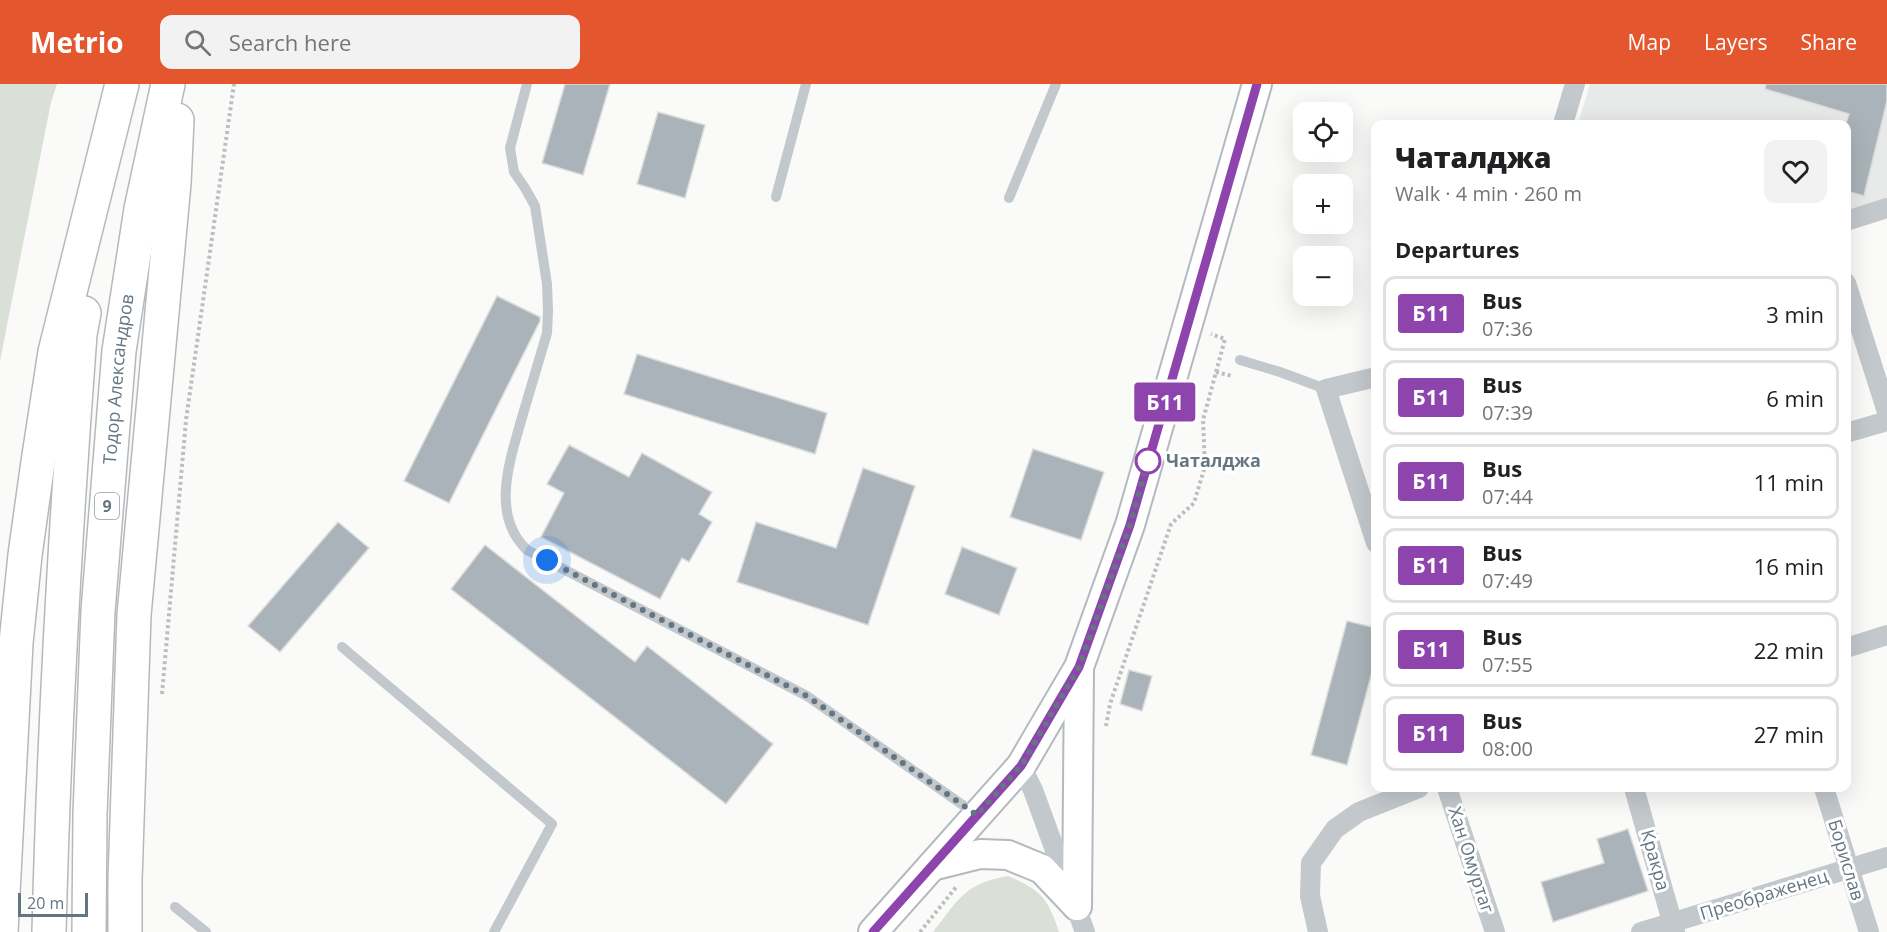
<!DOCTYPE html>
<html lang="en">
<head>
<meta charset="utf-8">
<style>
  body { margin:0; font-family:"Open Sans",sans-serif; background:#f2f2f2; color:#202124; height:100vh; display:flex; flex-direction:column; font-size:22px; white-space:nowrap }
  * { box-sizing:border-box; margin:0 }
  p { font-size:20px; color:#757577 }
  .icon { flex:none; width:33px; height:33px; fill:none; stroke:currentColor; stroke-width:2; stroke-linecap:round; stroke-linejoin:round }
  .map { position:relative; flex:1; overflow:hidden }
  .drawer { position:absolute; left:1371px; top:36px; width:480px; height:672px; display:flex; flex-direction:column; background:#fff; border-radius:12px; box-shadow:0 6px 24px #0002 }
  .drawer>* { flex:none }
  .badge { padding:0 12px; border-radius:4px; font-size:21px; line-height:39px }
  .fabs { position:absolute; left:1293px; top:18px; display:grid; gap:12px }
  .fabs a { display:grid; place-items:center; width:60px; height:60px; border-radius:12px; background:#fff; box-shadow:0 6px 24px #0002; font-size:30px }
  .scale { position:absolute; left:18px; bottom:15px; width:70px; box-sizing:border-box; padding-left:6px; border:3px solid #657683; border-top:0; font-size:16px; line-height:21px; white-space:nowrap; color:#657683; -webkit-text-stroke:4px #fff; paint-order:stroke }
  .you { position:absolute; width:30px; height:30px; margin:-15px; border:4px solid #fff; border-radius:50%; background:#1a73e8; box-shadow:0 0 0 9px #1a73e833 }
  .map>.badge { position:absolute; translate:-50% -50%; box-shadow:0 0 0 3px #fff }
  h2 { padding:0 24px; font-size:22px; line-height:54px }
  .round { display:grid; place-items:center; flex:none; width:63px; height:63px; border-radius:12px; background:#f2f2f2 }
  .summary { display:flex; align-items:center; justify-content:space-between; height:102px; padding:0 24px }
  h1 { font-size:28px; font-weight:800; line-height:45px }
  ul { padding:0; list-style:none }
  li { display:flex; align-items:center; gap:18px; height:75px; margin:0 12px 9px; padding:0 12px; border:3px solid #e0e0e0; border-radius:12px }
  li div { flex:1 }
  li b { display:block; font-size:22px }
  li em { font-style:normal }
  li .badge { min-width:66px; font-weight:700; text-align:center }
  header { display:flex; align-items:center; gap:36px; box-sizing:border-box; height:84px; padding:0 30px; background:#e4572e; color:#fff }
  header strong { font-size:28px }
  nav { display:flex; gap:33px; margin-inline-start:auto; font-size:21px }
  .search { width:420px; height:54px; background:#f2f2f2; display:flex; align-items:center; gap:15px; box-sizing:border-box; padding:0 21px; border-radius:12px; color:#757577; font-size:22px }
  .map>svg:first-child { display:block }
  .built { fill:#e8e9e9 }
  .green { fill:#dadfd7 }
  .building { fill:#aab3b9; stroke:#dcdcda; stroke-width:1.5 }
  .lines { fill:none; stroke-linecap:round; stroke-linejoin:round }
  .secondary-casing { stroke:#b3babf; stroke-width:32 }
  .highway-casing { stroke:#b4b9bd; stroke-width:36 }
  .path { stroke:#bbbfc2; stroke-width:4; stroke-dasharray:3 3; stroke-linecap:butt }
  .lane { stroke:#c3c8cc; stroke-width:10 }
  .street { stroke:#c3c8cc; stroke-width:20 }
  .secondary { stroke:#fff; stroke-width:28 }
  .highway { stroke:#fff; stroke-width:33 }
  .line-casing { stroke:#fff; stroke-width:14 }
  .line { stroke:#8e44ad; stroke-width:9 }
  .walk { stroke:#657683; stroke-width:6; stroke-dasharray:0 10.8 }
  .stop-dot { fill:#fff; stroke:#8e44ad; stroke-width:3 }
  .labels { text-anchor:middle; stroke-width:6; stroke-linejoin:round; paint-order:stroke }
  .shield { fill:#fff; stroke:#939fa8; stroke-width:1.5 }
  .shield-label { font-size:16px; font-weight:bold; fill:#657683 }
  .street-label { font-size:18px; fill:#657683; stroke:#fff }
  .stop-label { font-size:18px; font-weight:bold; fill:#657683; stroke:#fff; text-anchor:start }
</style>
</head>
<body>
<header>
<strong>Metrio</strong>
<div class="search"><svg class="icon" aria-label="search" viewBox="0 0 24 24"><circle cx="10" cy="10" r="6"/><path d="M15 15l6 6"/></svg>Search here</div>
<nav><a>Map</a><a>Layers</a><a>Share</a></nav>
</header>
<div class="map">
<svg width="1887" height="848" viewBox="0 0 1887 848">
  <rect width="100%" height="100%" fill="#fafaf8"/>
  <path class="built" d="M1590,0H1887V115L1847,128L1846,40H1578Z"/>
  <g class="green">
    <path d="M0,0H57L51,18L0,277Z"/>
    <path d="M1008,792C1041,806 1048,814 1059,848H933C958,816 965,799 1008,792Z"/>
  </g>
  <g class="building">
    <path d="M565,0H610L583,91L542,79Z"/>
    <path d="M1766,0H1887V17L1864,112L1846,107V39L1849,30L1765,5Z"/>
    <path d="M658,28L705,41L685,114L637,100Z"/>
    <path d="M497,212L540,233V237L449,419L404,397Z"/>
    <path d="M637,270L827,329L815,370L624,310Z"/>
    <path d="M569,361L629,393L642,369L712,408L699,430L712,438L689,478L682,474L660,515L541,453L564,409L547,400Z"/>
    <path d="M1033,365L1104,388L1081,456L1010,433Z"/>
    <path d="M863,384L915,402L868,541L737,498L756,438L836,464Z"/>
    <path d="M338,438L369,464L280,568L248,542Z"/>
    <path d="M485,461L635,578L647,562L773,660L726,720L451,505Z"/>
    <path d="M962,463L1017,484L999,531L945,510Z"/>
    <path d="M1347,537L1376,544V573L1347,681L1311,671Z"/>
    <path d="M1129,586L1152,592L1142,627L1120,620Z"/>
    <path d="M1628,745L1648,807L1553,838L1541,798L1604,779L1597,755Z"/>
  </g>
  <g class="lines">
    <defs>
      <g id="secondary">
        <path d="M932,782L980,770L1008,771L1042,785L1077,822"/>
        <path d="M1077,822L1079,585"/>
        <path d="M873,848L1021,682L1079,583L1130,441L1257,0"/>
      </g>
      <g id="highway">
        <path d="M1,848L16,559L25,471L38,378L55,268L122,0"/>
        <path d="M49,848C54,648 65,449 80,250L84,229"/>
        <path id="s1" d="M89,848L90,730L98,527L119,267L141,125L168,0"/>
        <path d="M125,848V796L134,531L174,99L177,36"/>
      </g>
    </defs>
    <use href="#secondary" class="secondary-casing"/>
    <use href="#highway" class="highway-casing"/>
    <g class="path">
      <path d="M1216,288L1232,292"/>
      <path d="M162,610L186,336L234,0"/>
      <path d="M1106,642L1110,620L1171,440L1194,419L1205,382L1203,336L1225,255L1211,250"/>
      <path d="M920,848L957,802"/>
    </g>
    <g class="lane">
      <path d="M527,0L510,64L514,88L525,104L535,122L547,200L548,227L547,249C539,276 531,303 523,330C511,373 489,430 527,466L807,612L977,731"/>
      <path d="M776,113L806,0"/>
      <path d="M1009,114L1056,0"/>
      <path d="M1240,276L1280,288L1326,305"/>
      <path d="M342,563L552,740L494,848"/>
      <path d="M175,823L206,848"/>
    </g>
    <g class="street">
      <path d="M1563,40L1575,0"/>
      <path d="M1846,137L1887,124"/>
      <path d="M1846,199L1887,328"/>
      <path d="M1376,293L1326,305L1376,459"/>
      <path d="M1846,349L1887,337"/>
      <path d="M1846,564L1887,551"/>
      <path d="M1021,682L1033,706L1085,848"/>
      <path d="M1447,704L1495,848"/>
      <path d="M1634,704L1675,848"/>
      <path d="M1824,704L1869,848"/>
      <path d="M1318,848L1310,812L1311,779L1335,745L1359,728L1419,704"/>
      <path d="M1641,848L1887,773"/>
    </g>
    <use href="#secondary" class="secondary"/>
    <use href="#highway" class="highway"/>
  </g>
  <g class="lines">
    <defs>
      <path id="line" d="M873,848L1021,682L1079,583L1130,441L1257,0"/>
    </defs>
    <use href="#line" class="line-casing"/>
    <use href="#line" class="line"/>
    <path class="walk" d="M547,476L807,612L977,731L1021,682L1079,583L1130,441L1148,377"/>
  </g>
  <circle class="stop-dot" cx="1148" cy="377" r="12"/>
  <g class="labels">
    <rect class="shield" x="95" y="409" width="24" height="26" rx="4.5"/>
    <g class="shield-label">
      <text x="107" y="428">9</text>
    </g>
    <g class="street-label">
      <text dy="6" stroke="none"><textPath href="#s1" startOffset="554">Тодор Александров</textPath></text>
      <text transform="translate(1471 776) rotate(72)" y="6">Хан Омуртаг</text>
      <text transform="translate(1655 776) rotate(74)" y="6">Кракра</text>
      <text transform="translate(1846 776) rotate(73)" y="6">Борислав</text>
      <text transform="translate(1764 811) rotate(-17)" y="6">Преображенец</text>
    </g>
    <g class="stop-label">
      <text x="1166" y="383">Чаталджа</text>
    </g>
  </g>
</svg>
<div class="fabs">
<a><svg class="icon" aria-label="locate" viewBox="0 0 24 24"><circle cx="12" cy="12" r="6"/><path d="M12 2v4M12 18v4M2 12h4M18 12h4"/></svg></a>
<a>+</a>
<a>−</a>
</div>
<div class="scale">20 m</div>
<div class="you" style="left:547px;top:476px"></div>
<b class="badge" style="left:1165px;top:318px;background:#8e44ad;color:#fff">Б11</b>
<section class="drawer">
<div class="summary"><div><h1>Чаталджа</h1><p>Walk · 4 min · 260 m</p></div><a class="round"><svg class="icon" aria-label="heart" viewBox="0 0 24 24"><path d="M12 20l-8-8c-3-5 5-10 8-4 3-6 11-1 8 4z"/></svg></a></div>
<h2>Departures</h2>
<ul>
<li><span class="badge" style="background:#8e44ad;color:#fff">Б11</span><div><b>Bus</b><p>07:36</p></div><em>3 min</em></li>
<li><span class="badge" style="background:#8e44ad;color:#fff">Б11</span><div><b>Bus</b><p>07:39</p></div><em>6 min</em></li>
<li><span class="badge" style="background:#8e44ad;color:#fff">Б11</span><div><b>Bus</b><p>07:44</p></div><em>11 min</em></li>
<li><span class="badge" style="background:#8e44ad;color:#fff">Б11</span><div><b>Bus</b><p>07:49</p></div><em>16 min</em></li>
<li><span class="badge" style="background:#8e44ad;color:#fff">Б11</span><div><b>Bus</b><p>07:55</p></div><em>22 min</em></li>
<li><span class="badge" style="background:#8e44ad;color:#fff">Б11</span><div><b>Bus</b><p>08:00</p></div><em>27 min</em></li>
</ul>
</section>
</div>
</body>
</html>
